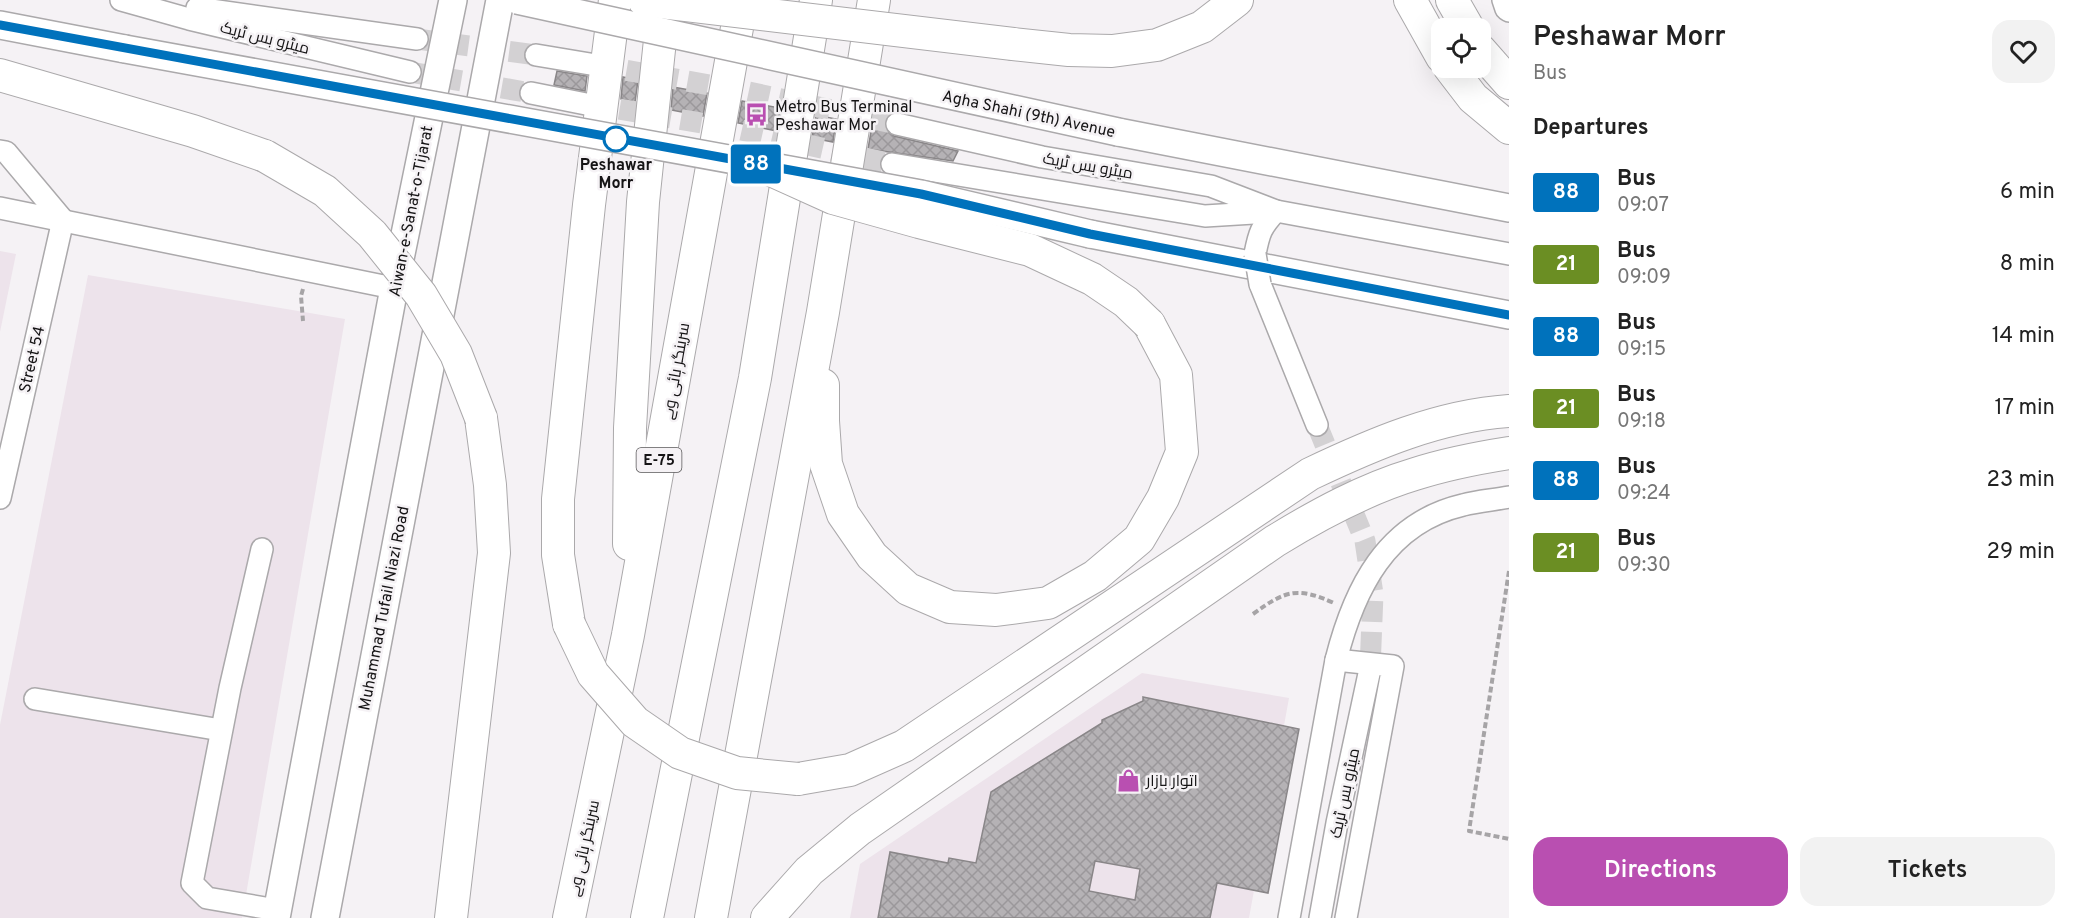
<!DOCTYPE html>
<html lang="en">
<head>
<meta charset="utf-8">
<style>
  body { margin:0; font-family:Overpass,Cairo,sans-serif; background:#f2f2f2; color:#222; height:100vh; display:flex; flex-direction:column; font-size:22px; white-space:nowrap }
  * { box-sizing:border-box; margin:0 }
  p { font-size:20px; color:#767676 }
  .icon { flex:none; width:33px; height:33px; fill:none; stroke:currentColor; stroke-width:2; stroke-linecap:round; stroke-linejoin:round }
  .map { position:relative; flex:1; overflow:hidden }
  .side { display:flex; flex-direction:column; background:#fff; width:570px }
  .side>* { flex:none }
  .badge { padding:0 12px; border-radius:4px; font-size:21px; line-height:39px }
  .tools { position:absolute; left:1431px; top:18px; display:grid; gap:12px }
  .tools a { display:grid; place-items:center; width:60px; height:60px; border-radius:12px; background:#fff; box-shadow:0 6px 24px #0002; font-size:30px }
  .map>.badge { position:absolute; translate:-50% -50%; box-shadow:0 0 0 3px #fff }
  h2 { padding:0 24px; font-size:22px; line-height:54px }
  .round { display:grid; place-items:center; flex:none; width:63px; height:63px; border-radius:18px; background:#f2f2f2 }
  .overview { display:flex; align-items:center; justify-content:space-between; height:102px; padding:0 24px }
  h1 { font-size:28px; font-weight:600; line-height:45px }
  .primary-button { display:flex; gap:12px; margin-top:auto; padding:12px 24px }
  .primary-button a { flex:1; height:69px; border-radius:18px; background:#b94fb1; color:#fff; font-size:24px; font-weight:600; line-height:69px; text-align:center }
  .primary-button a+a { background:#f2f2f2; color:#222 }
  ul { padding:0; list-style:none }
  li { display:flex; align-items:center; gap:18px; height:72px; padding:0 24px }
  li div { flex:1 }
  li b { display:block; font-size:22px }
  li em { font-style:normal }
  li .badge { min-width:66px; font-weight:700; text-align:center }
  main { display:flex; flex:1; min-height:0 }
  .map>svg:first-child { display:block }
  .built { fill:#ede3eb }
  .building { fill:url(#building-cross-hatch); stroke:#898688; stroke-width:1.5; fill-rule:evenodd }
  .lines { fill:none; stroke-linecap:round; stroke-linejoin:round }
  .minor-tunnel { stroke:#d3d1d3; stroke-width:21; stroke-dasharray:21 10; stroke-linecap:butt }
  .minor-casing { stroke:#aba9ab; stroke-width:24 }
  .major-casing { stroke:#aba9ab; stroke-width:30 }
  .highway-casing { stroke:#aba9ab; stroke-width:34 }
  .path { stroke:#a6a4a6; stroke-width:4; stroke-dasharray:6 3; stroke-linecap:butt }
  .minor { stroke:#fff; stroke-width:21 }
  .major { stroke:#fff; stroke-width:27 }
  .highway { stroke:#fff; stroke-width:32 }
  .minor-bridge-casing { stroke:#aba9ab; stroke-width:24; stroke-linecap:butt }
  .major-bridge-casing { stroke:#aba9ab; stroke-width:30; stroke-linecap:butt }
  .highway-bridge-casing { stroke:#aba9ab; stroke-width:34; stroke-linecap:butt }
  .minor-bridge { stroke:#fff; stroke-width:21 }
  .major-bridge { stroke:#fff; stroke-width:27 }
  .highway-bridge { stroke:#fff; stroke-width:32 }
  .line-casing { stroke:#fff; stroke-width:14 }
  .line { stroke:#0072bc; stroke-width:9 }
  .stop-dot { fill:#fff; stroke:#0072bc; stroke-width:3 }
  .labels { text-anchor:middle; stroke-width:5; stroke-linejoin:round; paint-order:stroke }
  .shield { fill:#f5f2f5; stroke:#585758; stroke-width:1.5 }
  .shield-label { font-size:15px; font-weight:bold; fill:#151415 }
  .street-label { font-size:16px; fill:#151415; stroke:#f5f2f5 }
  .poi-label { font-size:16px; fill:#151415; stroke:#f5f2f5; text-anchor:start }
  .stop-label { font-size:16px; font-weight:bold; fill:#151415; stroke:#f5f2f5 }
</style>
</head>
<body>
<main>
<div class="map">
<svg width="1509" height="918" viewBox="0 0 1509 918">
  <defs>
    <pattern id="building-cross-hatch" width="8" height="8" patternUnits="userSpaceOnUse" patternTransform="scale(1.5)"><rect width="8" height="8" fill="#b5b2b5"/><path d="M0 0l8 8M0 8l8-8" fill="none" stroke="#9b989b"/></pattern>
  </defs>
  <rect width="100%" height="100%" fill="#f5f2f5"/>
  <g class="built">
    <path d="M0,251L16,254L0,332Z"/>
    <path d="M88,275L345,319L242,918H0V725Z"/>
    <path d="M1142,673L1289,698L1249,918H850L860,864Z"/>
  </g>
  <g class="building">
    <path d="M557,71L587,76L585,91L554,85Z"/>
    <path d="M623,77L638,80L635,102L621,99Z"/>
    <path d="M673,87L707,93L703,116L671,110Z"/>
    <path d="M742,101L780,108L777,131L738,123Z"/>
    <path d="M816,115L836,119L833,142L812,138Z"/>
    <path d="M872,126L886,129L894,136L958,151L953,161L868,149Z"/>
    <path d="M1143,697L1299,729L1268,893L1217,883L1210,918H878L890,852L948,863L949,858L976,863L991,792L1102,723V720L1143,701ZM1095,861L1140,869L1135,900L1089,891Z"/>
  </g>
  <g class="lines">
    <g class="minor-tunnel">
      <path d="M417,39L536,55"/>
      <path d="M596,65L744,91L897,124"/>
      <path d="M410,72L531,93"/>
      <path d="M589,104L737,129L892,164"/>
      <path d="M1317,425L1365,541L1373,594L1370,669"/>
    </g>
    <defs>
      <g id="minor">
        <path d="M121,0L189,19L410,72"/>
        <path d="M1503,0L1506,9L1509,11"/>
        <path d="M197,8L417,39"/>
        <path d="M536,55L596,65"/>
        <path d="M531,93L586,104"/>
        <path d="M897,124L1042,157L1211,186L1276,211L1509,254"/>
        <path d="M0,151L6,152L63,220"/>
        <path d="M892,164L1205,216L1270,212"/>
        <path d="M0,208L408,291"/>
        <path d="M1255,254C1259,233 1261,227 1276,211"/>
        <path d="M1260,284L1317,425"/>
        <path d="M0,498L63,220"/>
        <path d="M262,549L230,688L192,883L207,898L277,910"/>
        <path d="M1336,660L1393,666L1346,918"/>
        <path d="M35,699L221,730"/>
        <path d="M1289,918L1336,660C1354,589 1386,523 1463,505C1478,501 1494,500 1509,497"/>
        <path d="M1320,918L1337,823L1370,669"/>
      </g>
      <g id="major">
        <path d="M0,25L125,49"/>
        <path d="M1118,132L1509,208"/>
        <path d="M1090,234L1509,315"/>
        <path d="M276,918L394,288L453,0"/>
        <path d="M325,918L500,0"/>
      </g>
      <g id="highway">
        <path d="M1410,0L1442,57"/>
        <path d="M1452,0L1468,28"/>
        <path d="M1013,44L1069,50L1112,51L1157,45L1202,27L1237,0"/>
        <path d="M1480,50L1509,83"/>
        <path d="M1450,68L1473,98L1509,128"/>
        <path d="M0,75L193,131L265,156"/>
        <path d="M823,385V421L826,464L843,514L872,556L908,589L950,607L996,610L1048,603L1095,576L1139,539L1163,498L1182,452L1176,375L1149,324"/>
        <path d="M629,544L630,428L643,202L664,2"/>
        <path d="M569,624L558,555V499L589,205L615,0"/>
        <path d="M798,779L850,770L904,746L1310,474C1373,444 1438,416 1509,411"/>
        <path d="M451,918L494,553L490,485L481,418"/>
        <path d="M569,918L628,635L742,0"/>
        <path d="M647,918L755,378L816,0"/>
        <path d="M711,918L823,312L874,0"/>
        <path d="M767,918L809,871L860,829L1275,541C1319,514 1365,489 1415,474C1446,464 1477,458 1509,453"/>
      </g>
    </defs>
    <use href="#minor" class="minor-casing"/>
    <use href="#major" class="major-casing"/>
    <use href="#highway" class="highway-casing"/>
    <g class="path">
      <path d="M303,289L301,296L303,321"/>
      <path d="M1509,571L1469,831L1509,839"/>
      <path d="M1253,614C1285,591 1296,586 1334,603"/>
    </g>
    <use href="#minor" class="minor"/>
    <use href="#major" class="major"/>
    <use href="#highway" class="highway"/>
    <defs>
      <path id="minor-bridge" d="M1255,254L1260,284"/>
      <g id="major-bridge">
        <path d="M517,0L1118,132"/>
        <path d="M125,49L921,194L1090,234"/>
      </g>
      <g id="highway-bridge">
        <path d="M644,0L1013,44"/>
        <path d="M265,156L325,191L372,234L421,295L456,354L481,418"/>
        <path d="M760,165L833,198L919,222L1030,250L1092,279L1126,302L1149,324"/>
        <path d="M569,624L593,674L635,722L680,753L737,773L798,779"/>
      </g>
    </defs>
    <use href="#minor-bridge" class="minor-bridge-casing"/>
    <use href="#major-bridge" class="major-bridge-casing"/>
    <use href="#highway-bridge" class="highway-bridge-casing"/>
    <use href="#minor-bridge" class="minor-bridge"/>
    <use href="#major-bridge" class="major-bridge"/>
    <use href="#highway-bridge" class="highway-bridge"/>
  </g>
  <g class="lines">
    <defs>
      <path id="line" d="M0,25L921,194L1090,234L1509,315"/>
    </defs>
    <use href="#line" class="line-casing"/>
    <use href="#line" class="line"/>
  </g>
  <defs>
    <symbol id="bus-bare" viewBox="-9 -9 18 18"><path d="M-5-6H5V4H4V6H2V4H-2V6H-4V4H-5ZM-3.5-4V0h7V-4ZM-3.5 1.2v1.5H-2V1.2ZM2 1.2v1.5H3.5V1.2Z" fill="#b94fb1" stroke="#f5f2f5" stroke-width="2.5" paint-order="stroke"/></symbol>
    <symbol id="shop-bare" viewBox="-9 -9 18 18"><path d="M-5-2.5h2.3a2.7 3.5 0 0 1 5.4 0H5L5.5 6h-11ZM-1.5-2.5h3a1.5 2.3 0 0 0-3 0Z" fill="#b94fb1" stroke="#f5f2f5" stroke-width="2.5" paint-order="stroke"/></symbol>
  </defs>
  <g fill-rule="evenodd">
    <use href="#bus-bare" x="740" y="98" width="33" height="33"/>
    <use href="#shop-bare" x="1112" y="764" width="33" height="33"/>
  </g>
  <circle class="stop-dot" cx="616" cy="139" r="12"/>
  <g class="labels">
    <rect class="shield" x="636.5" y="448" width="45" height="24" rx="4.5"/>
    <g class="shield-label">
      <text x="659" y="465">E-75</text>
    </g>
    <g class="street-label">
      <text transform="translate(265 37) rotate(14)" y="6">میٹرو بس ٹریک</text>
      <text transform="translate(1029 113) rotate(12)" y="6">Agha Shahi (9th) Avenue</text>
      <text transform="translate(1088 165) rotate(10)" y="6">میٹرو بس ٹریک</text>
      <text transform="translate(410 211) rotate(-79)" y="6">Aiwan-e-Sanat-o-Tijarat</text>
      <text transform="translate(31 359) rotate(-77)" y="6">Street 54</text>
      <text transform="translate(675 371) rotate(-80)" y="6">سرینگر ہائی وے</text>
      <text transform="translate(383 608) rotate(-79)" y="6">Muhammad Tufail Niazi Road</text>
      <text transform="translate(1344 793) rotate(-78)" y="6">میٹرو بس ٹریک</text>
      <text transform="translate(583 848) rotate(-78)" y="6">سرینگر ہائی وے</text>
    </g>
    <g class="poi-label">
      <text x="775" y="112">Metro Bus Terminal<tspan x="775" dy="18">Peshawar Mor</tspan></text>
      <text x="1146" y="786">اتوار بازار</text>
    </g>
    <g class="stop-label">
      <text x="616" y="170">Peshawar<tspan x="616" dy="18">Morr</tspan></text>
    </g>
  </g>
</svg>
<div class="tools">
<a><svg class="icon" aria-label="locate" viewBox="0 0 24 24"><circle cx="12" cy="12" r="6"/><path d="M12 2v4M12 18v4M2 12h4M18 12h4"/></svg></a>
</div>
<b class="badge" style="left:756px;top:164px;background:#0072bc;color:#fff">88</b>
</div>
<section class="side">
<div class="overview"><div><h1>Peshawar Morr</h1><p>Bus</p></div><a class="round"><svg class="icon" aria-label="heart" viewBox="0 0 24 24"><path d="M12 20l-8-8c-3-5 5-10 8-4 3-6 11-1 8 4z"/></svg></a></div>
<h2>Departures</h2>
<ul>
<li><span class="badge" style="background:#0072bc;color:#fff">88</span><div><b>Bus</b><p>09:07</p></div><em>6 min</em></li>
<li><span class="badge" style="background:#6b8e23;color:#fff">21</span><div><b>Bus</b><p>09:09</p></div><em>8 min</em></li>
<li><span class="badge" style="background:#0072bc;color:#fff">88</span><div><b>Bus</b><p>09:15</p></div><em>14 min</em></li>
<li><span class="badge" style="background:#6b8e23;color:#fff">21</span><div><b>Bus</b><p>09:18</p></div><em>17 min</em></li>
<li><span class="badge" style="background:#0072bc;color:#fff">88</span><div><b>Bus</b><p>09:24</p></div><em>23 min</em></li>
<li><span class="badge" style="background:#6b8e23;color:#fff">21</span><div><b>Bus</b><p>09:30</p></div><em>29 min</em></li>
</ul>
<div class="primary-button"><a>Directions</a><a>Tickets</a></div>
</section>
</main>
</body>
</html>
